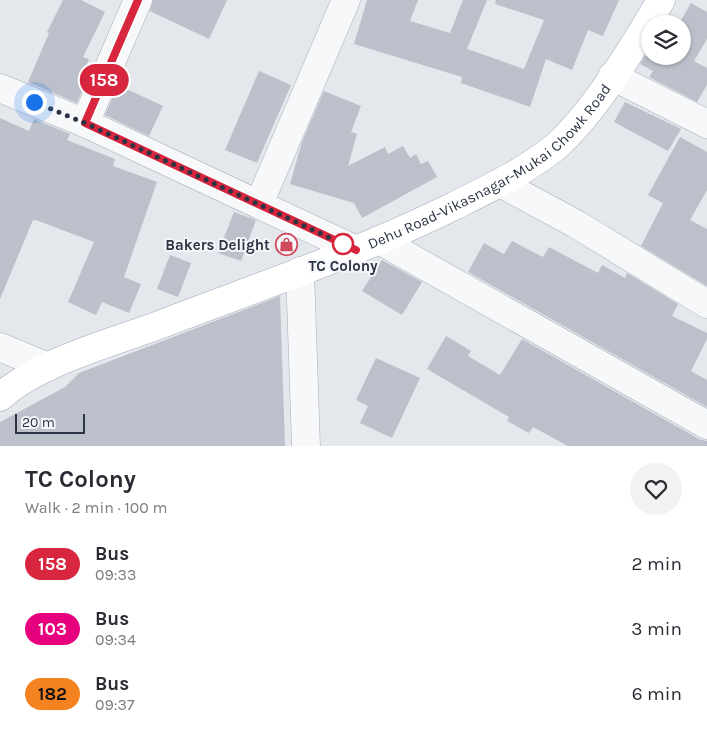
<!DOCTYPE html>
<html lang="en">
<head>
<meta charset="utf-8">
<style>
  body { margin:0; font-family:Karla,sans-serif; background:#f2f2f3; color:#2b2b33; height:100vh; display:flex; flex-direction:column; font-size:19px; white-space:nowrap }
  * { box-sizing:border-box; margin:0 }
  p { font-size:16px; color:#7c7c81 }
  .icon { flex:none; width:28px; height:28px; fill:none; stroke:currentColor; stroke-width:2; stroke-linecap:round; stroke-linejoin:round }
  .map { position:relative; height:446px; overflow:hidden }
  .side { display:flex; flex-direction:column; background:#fff; flex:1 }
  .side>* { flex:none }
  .badge { padding:0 10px; border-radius:16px; font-size:18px; line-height:32px }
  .buttons { position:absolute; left:641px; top:15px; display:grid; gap:10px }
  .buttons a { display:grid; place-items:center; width:50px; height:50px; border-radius:50%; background:#fff; box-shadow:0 1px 4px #0004; font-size:25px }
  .scale { position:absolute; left:15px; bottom:12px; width:70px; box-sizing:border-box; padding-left:5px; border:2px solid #2b3445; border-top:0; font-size:14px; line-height:18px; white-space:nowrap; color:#2b3445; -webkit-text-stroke:4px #f4f6f9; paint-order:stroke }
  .you { position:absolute; width:25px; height:25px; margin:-12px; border:4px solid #fff; border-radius:50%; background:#1a73e8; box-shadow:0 0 0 8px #1a73e833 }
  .map>.badge { position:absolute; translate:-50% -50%; box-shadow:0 0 0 2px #fff }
  .round { display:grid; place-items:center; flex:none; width:52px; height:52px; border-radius:26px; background:#f2f2f3 }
  .head { display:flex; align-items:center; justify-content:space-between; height:85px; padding:0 25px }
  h1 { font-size:24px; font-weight:700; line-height:38px }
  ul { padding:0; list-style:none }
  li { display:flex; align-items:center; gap:15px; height:65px; padding:0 25px }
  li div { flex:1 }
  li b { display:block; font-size:19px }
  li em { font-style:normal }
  li .badge { min-width:55px; font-weight:700; text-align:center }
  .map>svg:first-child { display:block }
  .building { fill:#bbc0ca }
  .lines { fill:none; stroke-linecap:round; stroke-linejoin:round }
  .minor-casing { stroke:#a9aeb7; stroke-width:29 }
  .major-casing { stroke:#a3abb8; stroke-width:29 }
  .minor { stroke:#f7f8fa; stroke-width:28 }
  .major { stroke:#fff; stroke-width:28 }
  .line-casing { stroke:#fff; stroke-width:11 }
  .line { stroke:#d7263d; stroke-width:8 }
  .walk { stroke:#2b3445; stroke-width:5; stroke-dasharray:0 9 }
  .stop-dot { fill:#fff; stroke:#d7263d; stroke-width:2.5 }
  .labels { text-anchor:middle; stroke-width:4; stroke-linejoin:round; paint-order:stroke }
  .street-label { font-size:15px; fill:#2b3445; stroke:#f4f6f9 }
  .poi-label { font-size:15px; font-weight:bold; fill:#2b3445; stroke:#f4f6f9; text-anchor:end }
  .stop-label { font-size:15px; font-weight:bold; fill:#2b3445; stroke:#f4f6f9 }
</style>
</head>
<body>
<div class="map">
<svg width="707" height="446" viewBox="0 0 707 446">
  <rect width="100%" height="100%" fill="#e4e7ec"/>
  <g class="building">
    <path d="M63,0H81L105,12L83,57L89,59L85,70L90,72L77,103L28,82L49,33L47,32Z"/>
    <path d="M153,0H227L209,39L150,11Z"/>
    <path d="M367,0H418L410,21L450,33L463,0H487L467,49L524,69L544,20L495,4L496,0H619L603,36L588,30L572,70L546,59L530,107L461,83L462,77L354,44Z"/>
    <path d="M691,3L707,12V39L694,61L707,68V85L697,102L649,77L653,71L640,64L645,56H682V24H679Z"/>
    <path d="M259,71L291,85L257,163L225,150Z"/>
    <path d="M118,85L163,106L149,136L105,115Z"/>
    <path d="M324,91L361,106L351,132L357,134L348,166L385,147L388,154L403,146L410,158L416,154L421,164L428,161L437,177L362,218L354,203L290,184L302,142Z"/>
    <path d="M625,102L681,129L668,151L614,122Z"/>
    <path d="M0,118L29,131L34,119L70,134L67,140L115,159L113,166L157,182L124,277L141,284L129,313L102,302L96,315L68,302L94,242L36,220H33L0,299Z"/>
    <path d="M680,137L707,152V190L690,220L707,229V286L641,246L663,203L648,195Z"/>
    <path d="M234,212L256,220L241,261L218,253Z"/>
    <path d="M512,241L543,257L549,247L598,273L602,265L625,278L627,273L678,304L672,316L707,333V339L691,371L707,380V407L468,272L484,243L504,254Z"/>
    <path d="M170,255L191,263L178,297L157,289Z"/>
    <path d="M382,260L422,282L402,315L362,291Z"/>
    <path d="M280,296L285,446H0V422L65,387L79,373Z"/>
    <path d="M446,336L471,351L468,356L500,375L522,339L699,439L707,441V446H568L533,427L529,433L507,421L509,417L427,369Z"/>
    <path d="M376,358L420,378L392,438L360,423L368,406L356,400Z"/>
  </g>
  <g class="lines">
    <defs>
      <g id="minor">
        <path d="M612,76L707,124"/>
        <path d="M0,88L85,123L356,250"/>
        <path d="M85,123L138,0"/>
        <path d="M500,183L576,224L707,304"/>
        <path d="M259,204L346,0"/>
        <path d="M379,240L707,425"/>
        <path d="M300,271L306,446"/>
        <path d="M0,347L48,367"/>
      </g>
      <g id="major">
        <path id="s1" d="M0,397C41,361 108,344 159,325C258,287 359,253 454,206C488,189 524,172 554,148C593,115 635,45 661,0"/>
      </g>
    </defs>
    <use href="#minor" class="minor-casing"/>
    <use href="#major" class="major-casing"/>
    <use href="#minor" class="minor"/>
    <use href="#major" class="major"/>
  </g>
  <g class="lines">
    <defs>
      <path id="line" d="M138,0L85,123L356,250"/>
    </defs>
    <use href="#line" class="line-casing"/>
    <use href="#line" class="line"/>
    <path class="walk" d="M34,102L85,123L343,244"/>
  </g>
  <defs>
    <symbol id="shop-ring" viewBox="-11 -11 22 22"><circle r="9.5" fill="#f4f6f9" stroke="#d1495b" stroke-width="1.5"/><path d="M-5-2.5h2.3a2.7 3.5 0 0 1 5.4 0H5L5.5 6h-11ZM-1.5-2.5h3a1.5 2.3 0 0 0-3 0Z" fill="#d1495b"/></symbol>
  </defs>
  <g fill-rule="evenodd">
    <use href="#shop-ring" x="274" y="232" width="25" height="25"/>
  </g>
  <circle class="stop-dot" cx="343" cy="244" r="10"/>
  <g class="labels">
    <g class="street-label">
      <text dy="5" stroke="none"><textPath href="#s1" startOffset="546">Dehu Road-Vikasnagar-Mukai Chowk Road</textPath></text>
    </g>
    <g class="poi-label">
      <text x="270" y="250">Bakers Delight</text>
    </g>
    <g class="stop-label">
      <text x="343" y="271">TC Colony</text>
    </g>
  </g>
</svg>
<div class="buttons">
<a><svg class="icon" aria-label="layers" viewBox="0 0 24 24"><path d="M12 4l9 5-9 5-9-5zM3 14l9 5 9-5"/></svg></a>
</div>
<div class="scale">20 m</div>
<div class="you" style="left:34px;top:102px"></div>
<b class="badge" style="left:104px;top:80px;background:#d7263d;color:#fff">158</b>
</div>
<section class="side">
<div class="head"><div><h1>TC Colony</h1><p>Walk · 2 min · 100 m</p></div><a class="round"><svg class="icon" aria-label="heart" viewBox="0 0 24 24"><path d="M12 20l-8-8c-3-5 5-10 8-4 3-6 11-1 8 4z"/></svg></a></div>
<ul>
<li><span class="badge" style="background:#d7263d;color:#fff">158</span><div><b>Bus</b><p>09:33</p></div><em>2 min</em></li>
<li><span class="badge" style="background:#e6007e;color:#fff">103</span><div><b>Bus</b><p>09:34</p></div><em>3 min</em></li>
<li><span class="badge" style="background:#f58220;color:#111">182</span><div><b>Bus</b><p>09:37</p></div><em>6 min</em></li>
</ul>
</section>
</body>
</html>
